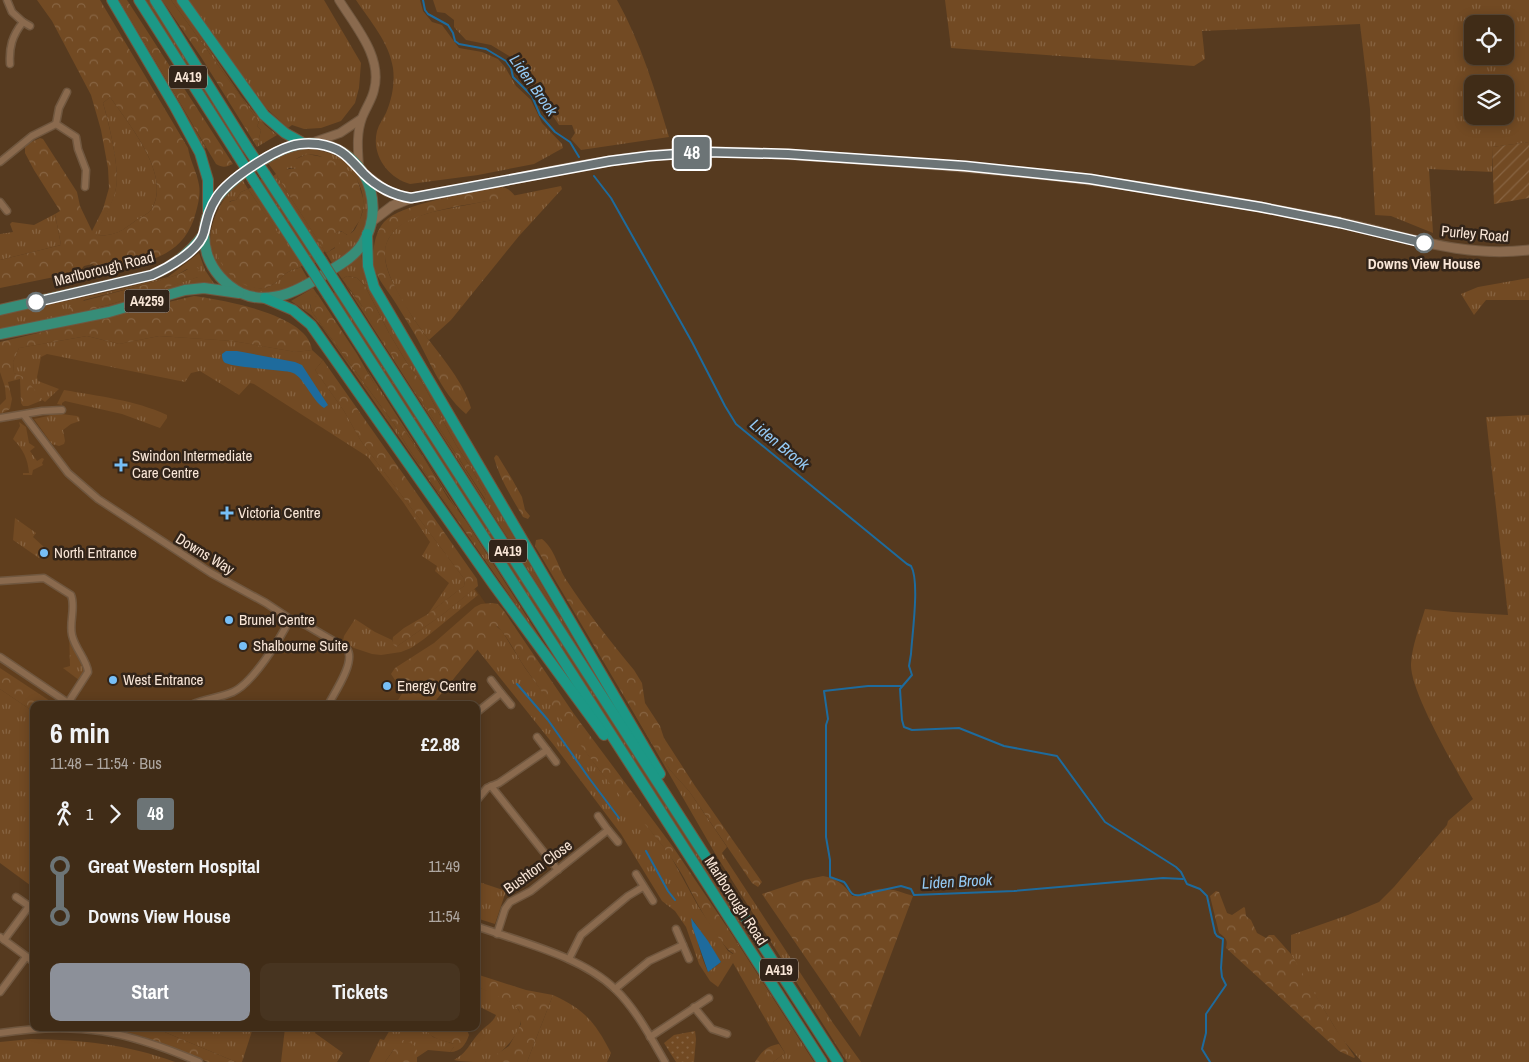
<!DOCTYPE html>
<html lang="en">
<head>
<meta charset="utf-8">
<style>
  body { margin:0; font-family:"Archivo Narrow",sans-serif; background:#473420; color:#f1f3f6; height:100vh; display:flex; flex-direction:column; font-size:19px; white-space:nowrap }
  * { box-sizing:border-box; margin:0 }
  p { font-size:16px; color:#aea7a1 }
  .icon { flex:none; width:28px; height:28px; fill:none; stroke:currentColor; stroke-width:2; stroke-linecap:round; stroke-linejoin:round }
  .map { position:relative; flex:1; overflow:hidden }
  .sheet { position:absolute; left:30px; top:701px; width:450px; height:330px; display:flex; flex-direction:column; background:#402c17; border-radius:10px; box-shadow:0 2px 12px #0003,0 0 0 1px #594836 }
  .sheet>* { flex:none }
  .badge { padding:0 10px; border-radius:4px; font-size:18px; line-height:32px }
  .buttons { position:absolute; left:1464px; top:15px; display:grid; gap:10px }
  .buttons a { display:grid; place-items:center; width:50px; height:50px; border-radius:10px; background:#402c17; box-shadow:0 2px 12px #0003,0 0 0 1px #594836; font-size:25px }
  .map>.badge { position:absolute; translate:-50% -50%; box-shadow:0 0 0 2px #fff }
  .legs { display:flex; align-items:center; gap:8px; height:55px; padding:0 20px; font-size:16px }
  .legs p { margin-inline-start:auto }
  .headline { display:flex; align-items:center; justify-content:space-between; height:85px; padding:0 20px }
  h1 { font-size:28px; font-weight:700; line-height:38px }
  .primary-button { display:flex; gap:10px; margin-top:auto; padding:10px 20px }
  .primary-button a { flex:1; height:58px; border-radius:10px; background:#8c9099; color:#fff; font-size:20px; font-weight:700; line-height:58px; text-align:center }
  .primary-button a+a { background:#473420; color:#f1f3f6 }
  ul { padding:0 20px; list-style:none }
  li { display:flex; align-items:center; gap:18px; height:50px; font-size:19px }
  li i { display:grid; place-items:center; width:8px; height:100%; margin:0 6px; background:currentColor }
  li i::after { content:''; width:12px; height:12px; margin:-6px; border:4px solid; border-radius:50%; background:#402c17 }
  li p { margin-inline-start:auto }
  li:first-child i { background:linear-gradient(#0000 50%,currentColor 0) }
  li:last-child i { background:linear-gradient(currentColor 50%,#0000 0) }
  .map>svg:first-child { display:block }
  .built { fill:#603e1d }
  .grass { fill:url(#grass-tufts); fill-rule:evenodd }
  .forest { fill:url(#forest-crowns); fill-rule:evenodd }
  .park { fill:url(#park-dots) }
  .garden { fill:url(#garden-furrows) }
  .water { fill:#1e6b9d }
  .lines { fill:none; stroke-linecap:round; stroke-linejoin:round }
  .stream { stroke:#1e6b9d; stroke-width:2 }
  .minor-casing { stroke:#70573f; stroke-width:9 }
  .tertiary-casing { stroke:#70573f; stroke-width:10 }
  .secondary-casing { stroke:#70573f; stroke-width:11 }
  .primary-casing { stroke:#70573f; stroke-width:12 }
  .trunk-casing { stroke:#70573f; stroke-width:12 }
  .minor { stroke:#8a6a4e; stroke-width:6 }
  .tertiary { stroke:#8a6a4e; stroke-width:8 }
  .secondary { stroke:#8a6a4e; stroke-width:9 }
  .primary { stroke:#378d78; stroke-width:10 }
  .trunk { stroke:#1c9886; stroke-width:10 }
  .trunk-bridge-casing { stroke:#70573f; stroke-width:12; stroke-linecap:butt }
  .trunk-bridge { stroke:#1c9886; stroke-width:10 }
  .line-1-casing { stroke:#fff; stroke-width:11 }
  .line-1 { stroke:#6c7476; stroke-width:8 }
  .stop-1-dot { fill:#fff; stroke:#6c7476; stroke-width:2.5 }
  .poi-dot { fill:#77bff7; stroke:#322419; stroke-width:2 }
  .labels { text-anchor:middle; stroke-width:5; stroke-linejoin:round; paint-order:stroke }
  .shield { fill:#322419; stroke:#bdac9e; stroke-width:1 }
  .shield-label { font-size:14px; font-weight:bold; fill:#f9e6d7 }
  .street-label { font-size:15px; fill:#f9e6d7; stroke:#322419 }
  .stop-label { font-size:15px; font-weight:bold; fill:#f9e6d7; stroke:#322419 }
  .poi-label { font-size:15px; fill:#f9e6d7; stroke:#322419; text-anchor:start }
  .water-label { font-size:16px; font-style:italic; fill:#94caf5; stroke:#322419 }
</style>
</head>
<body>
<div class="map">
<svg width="1529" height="1062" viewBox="0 0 1529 1062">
  <defs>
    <pattern id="grass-tufts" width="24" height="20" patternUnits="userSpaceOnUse" patternTransform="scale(1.25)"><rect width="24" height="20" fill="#724a23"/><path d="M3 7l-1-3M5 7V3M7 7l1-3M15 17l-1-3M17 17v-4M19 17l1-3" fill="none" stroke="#876442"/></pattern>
    <pattern id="forest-crowns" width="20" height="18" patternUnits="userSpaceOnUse" patternTransform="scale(1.25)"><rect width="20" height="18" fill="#724a23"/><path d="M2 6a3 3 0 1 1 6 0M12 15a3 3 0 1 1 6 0" fill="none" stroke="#876442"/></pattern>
    <pattern id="park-dots" width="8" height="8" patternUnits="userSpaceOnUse" patternTransform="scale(1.25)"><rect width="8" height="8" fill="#724a23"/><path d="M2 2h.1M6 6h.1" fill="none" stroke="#876442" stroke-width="1.8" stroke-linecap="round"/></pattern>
    <pattern id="garden-furrows" width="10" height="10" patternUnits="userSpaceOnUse" patternTransform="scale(1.25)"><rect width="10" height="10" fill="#724a23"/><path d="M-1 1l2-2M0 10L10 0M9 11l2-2" fill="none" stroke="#876442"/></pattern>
  </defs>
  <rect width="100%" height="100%" fill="#563a1f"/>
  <path class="built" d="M296,333L440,537L486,604L487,611L496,626L432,705H34V712L0,689V344Z"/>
  <g class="grass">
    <path d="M116,0H119L206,148L203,149Z"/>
    <path d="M144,0H149L244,149L241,151Z"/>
    <path d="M171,0H176L241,96L265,125L277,135L257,147L261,130L257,126L259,122Z"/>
    <path d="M188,0H324L361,63L359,88L355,103L341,121L321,128L304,129L292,125L288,128L267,109Z"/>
    <path d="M356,0H420L423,11L432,22L442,25L459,48L482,52L498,59L505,67L516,86L531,100L542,123L562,144L563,148L534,164L478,175L410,184C388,178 371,155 377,131C379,124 383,119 386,113C392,99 395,83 393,68C389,42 370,21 356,0Z"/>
    <path d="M433,0H617C641,43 655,90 669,137L581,150L571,139L575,133L572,125H559L541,99L525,84L522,75L511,57L491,45L466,40L454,27V20L445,13L437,12Z"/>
    <path d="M945,0H1529V142L1492,147V172L1429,169L1433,233L1391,216L1375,215L1370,109L1360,24L1202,31L1205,59L1194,66L951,48ZM1472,24H1505V56H1472ZM1472,84H1505V116H1472Z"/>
    <path d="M110,97C129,124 173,177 151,210C148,214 142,216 138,219C121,231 119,235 97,236L94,234C103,220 112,205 116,188C120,169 109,123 103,103Z"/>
    <path d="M306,148C319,150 335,153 346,161C370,179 376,220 357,244C350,252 341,257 332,263L326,253L335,248L336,234L338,231L343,232L347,235C354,233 356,228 359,221C366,209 364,192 357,180C353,173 346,170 339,166C326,158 311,149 296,159L297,169L289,168L277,176L325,251L322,254L272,177L276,174L268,163L283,153Z"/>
    <path d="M262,178L316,262L314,264L260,180Z"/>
    <path d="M242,179L248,189L252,187L303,265L300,267L248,189L241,192L236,200L230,201C216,229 208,261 239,280C246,285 255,289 264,288C276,286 280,276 290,271C293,269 297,269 301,267L308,279C298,285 288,290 276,292C251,297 218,280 212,254C205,225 222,197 242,179Z"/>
    <path d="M561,186L562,189L519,236L451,320L429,340C415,322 382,275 385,251C385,243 391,233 397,228C406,219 420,216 432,212Z"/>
    <path d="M55,214L61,245L0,260V234L13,232L10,224L12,222L34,225Z"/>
    <path d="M199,253L205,270L215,285L198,284L184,285L152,295L84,314L0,330V315L112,291L168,277ZM187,269L198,277L108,305L74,314L84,300L158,281L177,275Z"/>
    <path d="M361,255L366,282L370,291L587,662L345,284L360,303L485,500L486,495L471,468L456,445L422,382L410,368L389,333L365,286L357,278L347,276L342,279L338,273Z"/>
    <path d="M1529,278V300H1486L1474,315L1461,294L1478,287Z"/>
    <path d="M313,288L323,303L318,296H316L310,305L312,312L394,424L407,446L467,534L472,537L466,521L541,639H540L322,327L311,315L291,301Z"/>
    <path d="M335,292L699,857L765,962L332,294Z"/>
    <path d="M87,336L119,344L159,336L233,341L296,352L312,350L323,360L315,370L344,411L361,441L465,580L464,586L428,614L449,583L435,571L437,566L422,556L430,542L403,502L368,457L254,384L250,383L239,395L200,371L191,373L185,382L47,354L41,357L37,377L38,381L59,389L45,402C32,392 30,379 14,373L13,362L19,348Z"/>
    <path d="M366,368L462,516C446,496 435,473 420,452C402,427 379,396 366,368Z"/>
    <path d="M64,390C97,396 135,400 167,415V418L160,428L122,414L65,401L62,403V405L57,404Z"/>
    <path d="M54,413L77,416L79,417L80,421L71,424L63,430L65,441L64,444L59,446L52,444L34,419L48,416Z"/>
    <path d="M1529,415V1062H1362L1342,1039L1296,964L1291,954V935L1348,915L1379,902L1394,887L1447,825L1448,821L1473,799C1458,773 1410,692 1411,664C1412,645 1420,626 1425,609L1453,612L1508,615L1486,417Z"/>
    <path d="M19,422L26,427L29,443L35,447L30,451L37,461L42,458L44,459L42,463L43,465L33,470L32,475H23V473H29C28,459 23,449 13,439L20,426Z"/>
    <path d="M15,518L36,533L33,537L45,548L39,558L13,540Z"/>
    <path d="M474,589L478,595L424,639L411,648L401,652L381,655L372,654L354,648L343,641L344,636L355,619L375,632L392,640V641L396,647L442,615Z"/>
    <path d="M496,626L502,631L525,668L600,771L643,821L670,855L698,906L728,951L733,954L739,947L733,936L814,1062H773L785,1053L733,963L718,987L710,981L699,964L686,927L675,911L662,901L621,834L553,744L477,649ZM693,920L721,962L708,972C700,955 697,938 693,920Z"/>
    <path d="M69,629L72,645L83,668V672L79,680L63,668L70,666Z"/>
    <path d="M0,689L34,712V888L0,863Z"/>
    <path d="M630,706L670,770L689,791L727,847L722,853L833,1023L861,1062H847L716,855Z"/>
    <path d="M476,881L506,891L495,924L476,918Z"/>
    <path d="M476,986C489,992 508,997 517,1008C532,1025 501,1056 485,1062C477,1062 463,1062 454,1060C468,1052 469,1044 479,1033C485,1026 493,1023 496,1015L476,1005Z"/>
    <path d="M553,995C585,1010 595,1022 611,1053L607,1062H527Z"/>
    <path d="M155,1028H253L242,1062H236Z"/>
    <path d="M285,1028H317L315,1033L343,1053L337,1062H281Z"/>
    <path d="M391,1028H425L433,1037L454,1044V1047L450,1052L428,1050L416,1058L417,1050L394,1049L385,1062H369L380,1039L384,1040Z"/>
    <path d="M31,1039C83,1040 126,1044 175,1062H0V1042Z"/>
  </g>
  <g class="forest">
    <path d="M37,0H100L188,148C190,161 197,172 199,185C201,196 197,208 194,219C179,261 140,263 102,270L92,264L84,266L79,272L0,288V260L61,245L55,214L60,211L34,170L25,153V145L40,138L43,139L77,192L80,206L92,231L103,209L109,188L108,168L101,130L91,95L52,21ZM110,97C129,124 173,177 151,210C148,214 142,216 138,219C121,231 118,235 97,236L95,234C103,220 113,205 116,188C120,168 109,124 103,103Z"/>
    <path d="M119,0H127L233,164C226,167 223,168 216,164Z"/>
    <path d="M162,0H171L259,122L257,126L261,130L257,147L201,57Z"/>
    <path d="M307,154L328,158L349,171L357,179L363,198L364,205L360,220L349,236L341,231H338L336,234L340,244L326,253L277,176C282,168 288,169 296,169V159Z"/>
    <path d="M496,187C505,187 509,188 515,196C483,203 445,206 415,218C400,223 385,236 385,253C384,268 393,283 400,296C406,305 411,316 418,325C435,350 463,379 471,408L466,414C439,391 429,357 411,328C404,317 398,306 391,296C385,287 378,279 375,270C371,256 374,233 384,222C400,204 470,193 496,187Z"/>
    <path d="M248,189L301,267C297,269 293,269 290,271C280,276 276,286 264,288C244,291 223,272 217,254C214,245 219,212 226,205C229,201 232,201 236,200L241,192Z"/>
    <path d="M194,266L199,269L198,277L190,280L108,305L74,314L69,309L72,304L158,281L177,275Z"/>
    <path d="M347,276L357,278L365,286L389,333L410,368L422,382L456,445L471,468L486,495L487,502L385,344L360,303L342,279Z"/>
    <path d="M318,295L357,354L372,380L400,424L425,460L448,498L466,521L472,534L471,537L467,534L407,446L394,424L312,312L310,303L313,298Z"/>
    <path d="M194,296C222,300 308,314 312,350L296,352L233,341L159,336L119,344L87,336L19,348L13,362L14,373L24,377L43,400L28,406H23L21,403L20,379L8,382L12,399L10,409L0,414V405L6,399L5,387L0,372V342Z"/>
    <path d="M323,360L477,579L478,586L442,615L396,647L392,643L393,637L404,628L428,614L464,586L465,580L361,441L344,411L315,370Z"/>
    <path d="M496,455L498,456L512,479L522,497L525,510L530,516L528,519L523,517C512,498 500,479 494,458Z"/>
    <path d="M542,539C555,549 558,568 567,581C587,612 611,642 634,670L642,683L645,703L660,726L664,738L695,786L762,882L758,887L752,883L689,791L670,770L651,742L535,546L536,540Z"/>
    <path d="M492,603L498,604L504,611L574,714L673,847L733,936L739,947L740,952L737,955C722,952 692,894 684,878C662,838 627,807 600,771C575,738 550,704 526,669C516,655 509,638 497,626L432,705H395L403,692L391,674L395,668L434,643L475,607L481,604Z"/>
    <path d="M0,668L56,705H34V712L0,689Z"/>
    <path d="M823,876C836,878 845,885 852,896C863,897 864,893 874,890C887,886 901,892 913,896L860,1037L762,894L804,880Z"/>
    <path d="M1216,891L1219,892L1227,913L1232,915L1244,907L1245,908L1246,916L1251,920L1257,933L1266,938L1269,935H1274L1291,954L1334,1026L1355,1057L1354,1058L1339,1051L1226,948C1228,940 1226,938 1219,933L1210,896Z"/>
    <path d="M476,974L526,990L553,995L527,1062H485L509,1046L521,1024L519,1010L510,1002L476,986Z"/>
    <path d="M108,1028H155L236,1062H208L169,1047Z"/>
    <path d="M425,1028H460L467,1030L469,1035C466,1044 461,1052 450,1052L454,1047V1044C443,1040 430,1039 425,1028Z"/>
    <path d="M403,1040L413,1044L417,1050V1062H385L397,1045Z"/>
    <path d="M779,1044L785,1053L773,1062H755C762,1051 767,1046 779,1044Z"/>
  </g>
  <path class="park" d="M695,1031L696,1039L694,1062H676L664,1043L674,1035Z"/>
  <path class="garden" d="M1529,142V198L1494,204L1492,147Z"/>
  <g class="water">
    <path d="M226,351H237L295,362L302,365L328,405L324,408C311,400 303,374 290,372C280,370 228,367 224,362C222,359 222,357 222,354Z"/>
    <path d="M691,918L708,941L721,962L708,972L692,926Z"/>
  </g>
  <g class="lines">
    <g class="stream">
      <path d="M423,0L425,10L428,14L448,25L453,33L455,41L459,44L486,49L506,61L511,68L513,77L532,96L540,115L555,132L570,142L579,157"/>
      <path d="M594,176L611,198L692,342L725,406L736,424L907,564L911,566C920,581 912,635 911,654L909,666L912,675L900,689L902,720L904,727L912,730L959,728L1004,746L1057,756L1105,822L1176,867L1181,872L1187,884L1200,889L1207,896L1215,933L1217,936L1223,939L1221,968L1222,977L1226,985L1206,1014V1033L1202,1049L1210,1062"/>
      <path d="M517,684L548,720L589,778L619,818"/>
      <path d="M901,686H868L824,691L828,719L826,725V837L830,860V877L844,882C850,888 849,897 860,895L901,886L911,889L914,895L1014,891L1163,878L1183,879"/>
      <path d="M646,851L668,891L675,900"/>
    </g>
    <defs>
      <g id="minor">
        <path d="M7,0L12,12L23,22C12,36 9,47 10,64"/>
        <path d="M23,22L30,26"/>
        <path d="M56,124L76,137L78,149L86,170L85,187"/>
        <path d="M56,124L59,108L67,92"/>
        <path d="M0,162L32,136L56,124"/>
        <path d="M0,202L7,211"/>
        <path d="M24,415L68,473L98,499L211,573L266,603L290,619L306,625L347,649C356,661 335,692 328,705"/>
        <path d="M0,418L42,411L62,410"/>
        <path d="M0,581L44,578L71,595C76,607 69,622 72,635C75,649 87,660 88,672L68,703"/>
        <path d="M0,657L71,705"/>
        <path d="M491,680L501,693"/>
        <path d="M191,705C204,699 219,698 233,692C253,683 280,639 290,619"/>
        <path d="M476,713L501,693L511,705"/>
        <path d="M547,750L556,762"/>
        <path d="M491,786L558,870"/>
        <path d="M476,801L487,788L499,783L547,750L537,737"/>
        <path d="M598,816L608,830"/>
        <path d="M636,874L653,901"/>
        <path d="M16,897L29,906"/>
        <path d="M476,926C520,942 581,956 615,989C636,1009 651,1038 665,1062"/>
        <path d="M676,929L689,959"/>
        <path d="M497,934L505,909L510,902L531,891L608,830L618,842"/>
        <path d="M0,937L34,962"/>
        <path d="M4,940L30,905L34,907"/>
        <path d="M569,959L581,935L628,896L643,887"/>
        <path d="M615,989L649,961L683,945"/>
        <path d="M0,992L26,957"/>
        <path d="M694,1007L712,1029L727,1034"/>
        <path d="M0,1033C79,1021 127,1031 199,1062"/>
        <path d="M650,1037L709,998"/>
      </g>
      <g id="tertiary">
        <path d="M339,0C355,26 383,57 374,90C372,100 365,109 362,118C356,134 358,151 359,167"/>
        <path d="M314,142L340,133L361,119"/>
      </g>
      <g id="secondary">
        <path d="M364,174L388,192L410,198"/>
        <path d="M371,222L392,206L411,198C497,185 581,161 668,154C730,149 793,155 855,159C946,165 1036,172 1127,185C1198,195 1269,208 1339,222C1405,236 1461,258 1529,250"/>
      </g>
      <g id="primary">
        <path d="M310,143C319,144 328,145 336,149C371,165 383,210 363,243C355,256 341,264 328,272C303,288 272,307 241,293C225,285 212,270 207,254C195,212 223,186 255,165C273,154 289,144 310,143Z"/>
        <path d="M0,310L152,275C174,266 190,253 204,234"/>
        <path d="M0,334L109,312L185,290L204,288L239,293"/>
      </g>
      <g id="trunk">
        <path d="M112,0L175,107L200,153L208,180V213"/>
        <path d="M139,0L237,154"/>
        <path d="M155,0L247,147"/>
        <path d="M182,0L264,115L285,133L303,143"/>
        <path d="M265,174L321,260"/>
        <path d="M254,181L310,267"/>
        <path d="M367,234L368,266L374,287L660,774"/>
        <path d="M339,288L838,1062"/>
        <path d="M328,295L822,1062"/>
        <path d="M265,298L293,310L311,325L494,585L604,735"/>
      </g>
    </defs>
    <use href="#minor" class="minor-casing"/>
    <use href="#tertiary" class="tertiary-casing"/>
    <use href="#secondary" class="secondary-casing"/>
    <use href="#primary" class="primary-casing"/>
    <use href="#trunk" class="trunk-casing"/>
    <use href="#minor" class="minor"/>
    <use href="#tertiary" class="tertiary"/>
    <use href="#secondary" class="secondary"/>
    <use href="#primary" class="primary"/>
    <use href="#trunk" class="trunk"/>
    <defs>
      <g id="trunk-bridge">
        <path d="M247,147L265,174"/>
        <path d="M237,154L254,181"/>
        <path d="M321,260L339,288"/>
        <path d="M310,267L328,295"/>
      </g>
    </defs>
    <use href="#trunk-bridge" class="trunk-bridge-casing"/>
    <use href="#trunk-bridge" class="trunk-bridge"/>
  </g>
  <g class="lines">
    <defs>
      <path id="line-1" d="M36,302L152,275C168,268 200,250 204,232C207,219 209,209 217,197C229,179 271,152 291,146C300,143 309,143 318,144C343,148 348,157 364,174C378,188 392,195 411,198L610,161L649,156L707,152L788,154L965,166L1090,179L1260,207L1340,223L1424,243"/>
    </defs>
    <use href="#line-1" class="line-1-casing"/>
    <use href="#line-1" class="line-1"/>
  </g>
  <g class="stop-1-dot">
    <circle cx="1424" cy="243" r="9"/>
    <circle cx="36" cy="302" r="9"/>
  </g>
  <g class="poi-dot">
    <path d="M118.5 457.5h5v5h5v5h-5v5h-5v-5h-5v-5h5z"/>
    <path d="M224.5 505.5h5v5h5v5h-5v5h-5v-5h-5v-5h5z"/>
    <circle cx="44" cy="553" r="5"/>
    <circle cx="229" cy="620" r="5"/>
    <circle cx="243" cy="646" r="5"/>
    <circle cx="113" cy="680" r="5"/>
    <circle cx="387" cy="686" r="5"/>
  </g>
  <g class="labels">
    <g class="shield">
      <rect x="169" y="65.5" width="38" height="23" rx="4"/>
      <rect x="124.5" y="289.5" width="45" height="23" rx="4"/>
      <rect x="489" y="539.5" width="38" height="23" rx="4"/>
      <rect x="760" y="958.5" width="38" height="23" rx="4"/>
    </g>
    <g class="shield-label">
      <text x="188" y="82">A419</text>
      <text x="147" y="306">A4259</text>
      <text x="508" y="556">A419</text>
      <text x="779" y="975">A419</text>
    </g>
    <g class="street-label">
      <text transform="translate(1475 234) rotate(5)" y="5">Purley Road</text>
      <text transform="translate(104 269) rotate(-14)" y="5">Marlborough Road</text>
      <text transform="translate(205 554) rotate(31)" y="5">Downs Way</text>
      <text transform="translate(538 867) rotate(-36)" y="5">Bushton Close</text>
      <text transform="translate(736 901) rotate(57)" y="5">Marlborough Road</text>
    </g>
    <g class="stop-label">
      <text x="1424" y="269">Downs View House</text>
    </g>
    <g class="poi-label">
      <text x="132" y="461">Swindon Intermediate<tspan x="132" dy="17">Care Centre</tspan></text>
      <text x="238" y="518">Victoria Centre</text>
      <text x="54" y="558">North Entrance</text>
      <text x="239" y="625">Brunel Centre</text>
      <text x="253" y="651">Shalbourne Suite</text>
      <text x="123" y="685">West Entrance</text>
      <text x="397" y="691">Energy Centre</text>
    </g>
    <g class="water-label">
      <text transform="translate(534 85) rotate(55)" y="6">Liden Brook</text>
      <text transform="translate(780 444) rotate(39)" y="6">Liden Brook</text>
      <text transform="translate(957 881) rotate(-3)" y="6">Liden Brook</text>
    </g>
  </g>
</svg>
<div class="buttons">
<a><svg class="icon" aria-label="locate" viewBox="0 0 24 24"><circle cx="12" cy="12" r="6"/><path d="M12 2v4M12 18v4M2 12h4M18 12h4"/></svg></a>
<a><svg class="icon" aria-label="layers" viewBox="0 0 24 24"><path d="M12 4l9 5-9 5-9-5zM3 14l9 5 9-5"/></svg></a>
</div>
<b class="badge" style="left:692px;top:153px;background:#6c7476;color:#fff">48</b>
<section class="sheet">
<div class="headline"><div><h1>6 min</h1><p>11:48 – 11:54 · Bus</p></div><b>£2.88</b></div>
<div class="legs"><svg class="icon" aria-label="walk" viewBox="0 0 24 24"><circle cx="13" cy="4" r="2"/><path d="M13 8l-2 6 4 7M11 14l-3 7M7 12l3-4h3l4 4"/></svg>1<svg class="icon" aria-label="forward" viewBox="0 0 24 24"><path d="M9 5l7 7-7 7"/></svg><b class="badge" style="background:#6c7476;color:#fff">48</b></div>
<ul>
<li><i style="color:#6c7476"></i><b>Great Western Hospital</b><p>11:49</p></li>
<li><i style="color:#6c7476"></i><b>Downs View House</b><p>11:54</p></li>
</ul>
<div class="primary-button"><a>Start</a><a>Tickets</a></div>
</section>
</div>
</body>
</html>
